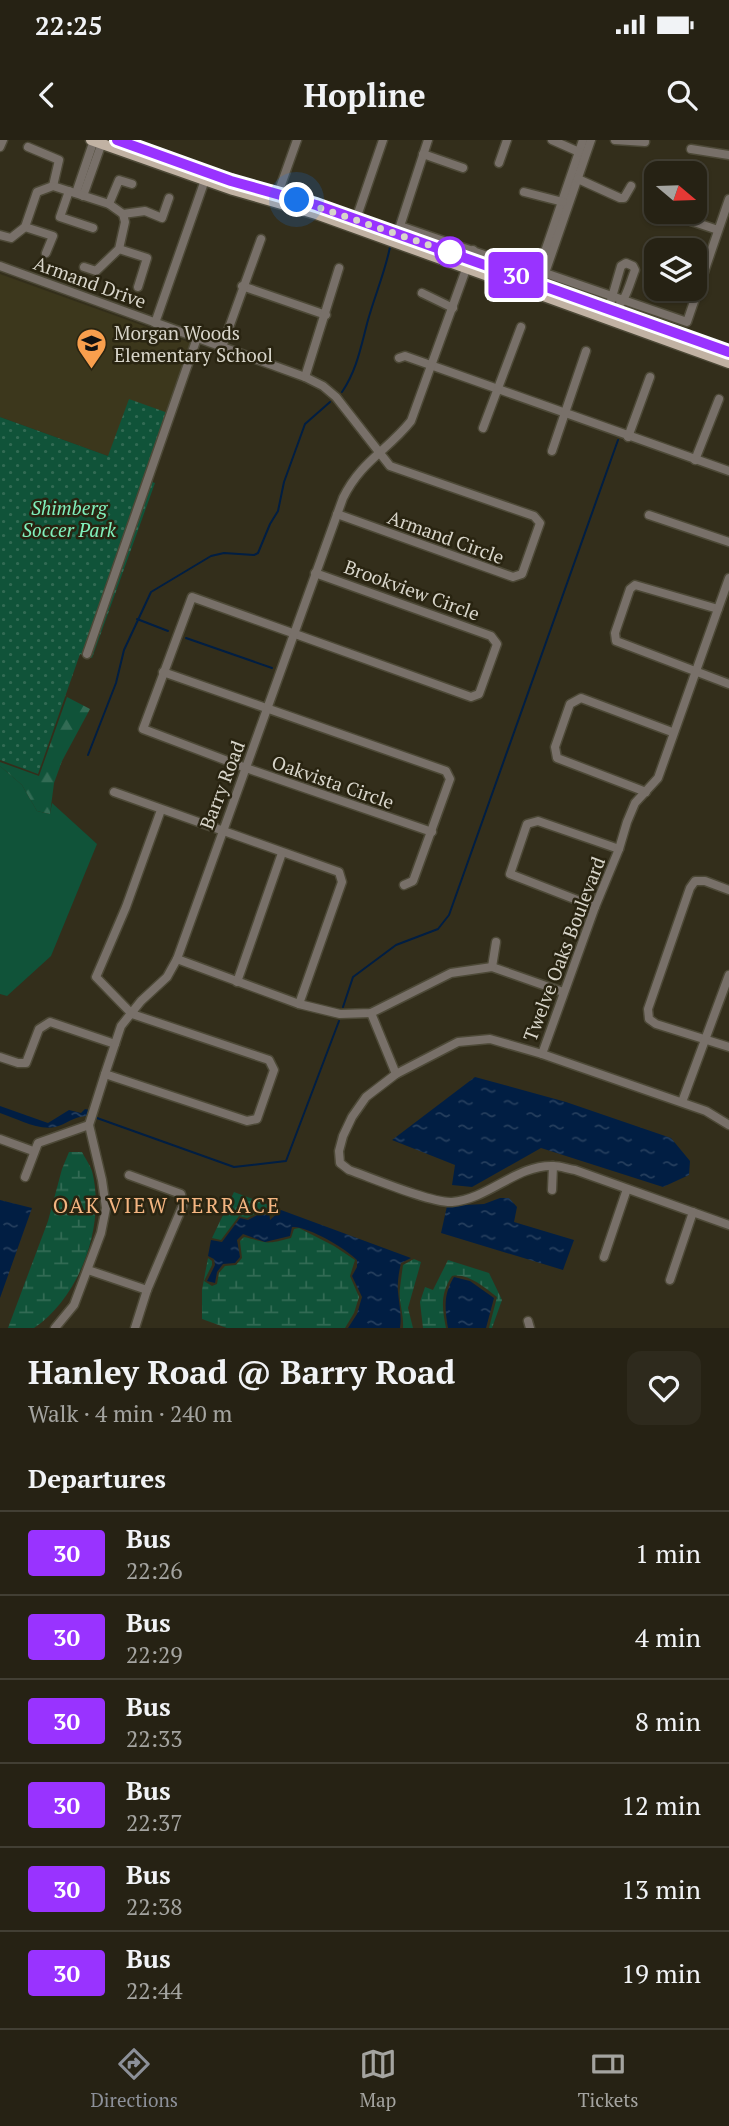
<!DOCTYPE html>
<html lang="en">
<head>
<meta charset="utf-8">
<style>
  body { margin:0; font-family:"PT Serif",serif; background:#2e2a1d; color:#f1f3f6; height:100vh; display:flex; flex-direction:column; font-size:26px; white-space:nowrap }
  * { box-sizing:border-box; margin:0 }
  p { font-size:23px; color:#a4a4a0 }
  .icon { flex:none; width:38px; height:38px; fill:none; stroke:currentColor; stroke-width:2; stroke-linecap:round; stroke-linejoin:round }
  .map { position:relative; height:1188px; overflow:hidden }
  .side { display:flex; flex-direction:column; background:#262214; flex:1 }
  .side>* { flex:none }
  .badge { padding:0 14px; border-radius:5px; font-size:24px; line-height:46px }
  .needle { width:46px; rotate:109deg }
  .fabs { position:absolute; left:644px; top:21px; display:grid; gap:14px }
  .fabs a { display:grid; place-items:center; width:63px; height:63px; border-radius:14px; background:#262214; box-shadow:0 2px 5px #0004,0 0 0 2px #423f34; font-size:35px }
  .you { position:absolute; width:35px; height:35px; margin:-18px; border:5px solid #fff; border-radius:50%; background:#1a73e8; box-shadow:0 0 0 10px #1a73e833 }
  .map>.badge { position:absolute; translate:-50% -50%; box-shadow:0 0 0 4px #fff }
  h2 { padding:0 28px; font-size:26px; line-height:63px }
  .round { display:grid; place-items:center; flex:none; width:74px; height:74px; border-radius:14px; background:#2e2a1d }
  .overview { display:flex; align-items:center; justify-content:space-between; height:119px; padding:0 28px }
  h1 { font-size:33px; font-weight:800; line-height:52px }
  ul { padding:0; list-style:none }
  li { display:flex; align-items:center; gap:21px; height:84px; padding:0 28px; border-top:2px solid #423f34 }
  li div { flex:1 }
  li b { display:block; font-size:26px }
  li em { font-style:normal }
  li .badge { min-width:77px; font-weight:700; text-align:center }
  .status { display:flex; justify-content:space-between; align-items:center; height:49px; padding:0 35px; background:#262214; direction:ltr }
  .status svg { height:19px; fill:currentColor }
  header { display:flex; justify-content:space-between; align-items:center; height:91px; padding:0 28px; background:#262214; font-size:32px; font-weight:800 }
  .tab-bar { display:flex; justify-content:space-around; align-items:center; height:98px; border-top:2px solid #423f34; background:#262214; font-size:19px; color:#a4a4a0 }
  .tab-bar a { display:grid; justify-items:center; gap:4px }
  .tab-bar .active { color:#8c9099 }
  .map>svg:first-child { display:block }
  .built { fill:#3c371c }
  .green { fill:#105339 }
  .forest { fill:url(#forest-firs) }
  .wetland { fill:url(#wetland-marsh) }
  .park { fill:url(#park-dots) }
  .water { fill:url(#water-ripples) }
  .lines { fill:none; stroke-linecap:round; stroke-linejoin:round }
  .stream { stroke:#011e43; stroke-width:2 }
  .minor-casing { stroke:#4d4937; stroke-width:11 }
  .major-casing { stroke:#4d4937; stroke-width:13 }
  .minor { stroke:#787069; stroke-width:8 }
  .major { stroke:#c1b2a3; stroke-width:10 }
  .line-casing { stroke:#fff; stroke-width:16 }
  .line { stroke:#93f; stroke-width:10 }
  .walk { stroke:#d8d5ca; stroke-width:7; stroke-dasharray:0 12.6 }
  .stop-dot { fill:#fff; stroke:#93f; stroke-width:3.5 }
  .labels { text-anchor:middle; stroke-width:5; stroke-linejoin:round; paint-order:stroke }
  .street-label { font-size:19px; fill:#d8d5ca; stroke:#292411 }
  .poi-label { font-size:19px; fill:#d8d5ca; stroke:#292411; text-anchor:start }
  .park-label { font-size:19px; font-style:italic; fill:#80f0bc; stroke:#292411 }
  .neighbourhood-label { font-size:21px; letter-spacing:2px; fill:#f4b581; stroke:#292411 }
</style>
</head>
<body>
<div class="status"><b>22:25</b><svg viewBox="0 0 49 12"><path d="M0 12V9h3v3zM5 12V6h3v6zM10 12V3h3v9zM15 12V0h3v12zM26 1h20v11H26zM47 4h2v5h-2z"/></svg></div>
<header><svg class="icon" aria-label="back" viewBox="0 0 24 24"><path d="M15 5l-7 7 7 7"/></svg>Hopline<svg class="icon" aria-label="search" viewBox="0 0 24 24"><circle cx="10" cy="10" r="6"/><path d="M15 15l6 6"/></svg></header>
<div class="map">
<svg width="729" height="1188" viewBox="0 0 729 1188">
  <defs>
    <pattern id="forest-firs" width="22" height="20" patternUnits="userSpaceOnUse" patternTransform="scale(1.75)"><rect width="22" height="20" fill="#105339"/><path d="M5 1l3.5 6h-7zM16 11l3.5 6h-7z" fill="#326b54"/></pattern>
    <pattern id="wetland-marsh" width="20" height="14" patternUnits="userSpaceOnUse" patternTransform="scale(1.75)"><rect width="20" height="14" fill="#105339"/><path d="M1 5h8M5 5V1M11 12h8M15 12V8" fill="none" stroke="#326b54"/></pattern>
    <pattern id="park-dots" width="8" height="8" patternUnits="userSpaceOnUse" patternTransform="scale(1.75)"><rect width="8" height="8" fill="#105339"/><path d="M2 2h.1M6 6h.1" fill="none" stroke="#326b54" stroke-width="1.8" stroke-linecap="round"/></pattern>
    <pattern id="water-ripples" width="26" height="14" patternUnits="userSpaceOnUse" patternTransform="scale(1.75)"><rect width="26" height="14" fill="#011e43"/><path d="M2 4q2-2 4 0t4 0M15 11q2-2 4 0t4 0" fill="none" stroke="#253e5d"/></pattern>
  </defs>
  <rect width="100%" height="100%" fill="#332e1b"/>
  <path class="built" d="M0,134L191,203L168,273L108,316L0,277Z"/>
  <path class="green" d="M0,626L22,645L37,671L50,674L52,663L97,704L51,816L7,856L0,854Z"/>
  <path class="forest" d="M67,557L90,569L62,621L54,643L50,674L37,671L22,645L0,626V622L39,636Z"/>
  <g class="wetland">
    <path d="M69,1012H82C85,1018 90,1025 92,1031C106,1085 80,1157 34,1188H8L48,1081L62,1029Z"/>
    <path d="M234,1052L279,1069L272,1076L269,1067L247,1078L239,1076L221,1100L212,1098Z"/>
    <path d="M299,1088L334,1106L355,1120L350,1136L359,1157L354,1173L345,1188H227L202,1179V1150L208,1118L212,1121V1125L204,1141L212,1146L217,1144L219,1133L225,1126L236,1125L242,1118L240,1101L244,1097C270,1103 264,1105 291,1098L294,1089Z"/>
    <path d="M414,1119L421,1122L408,1168L413,1188H403C404,1174 398,1160 400,1148C401,1140 402,1132 403,1125Z"/>
    <path d="M448,1120L489,1133L502,1160L492,1188H489L497,1157C484,1147 468,1133 452,1136C440,1154 442,1168 446,1188H423L420,1162L425,1147L433,1150Z"/>
  </g>
  <path class="park" d="M129,259L168,273L144,339L155,343L92,518L80,514L38,634L0,620V277L108,316Z"/>
  <g class="water">
    <path d="M475,937L566,962L671,998L690,1021L689,1035L663,1047L541,1008L472,1047L452,1045L455,1025L392,1000Z"/>
    <path d="M0,966L48,983L69,970L81,973L85,969L90,970L86,976C72,977 67,984 55,987C38,991 16,978 0,973Z"/>
    <path d="M500,1058H509L517,1067L514,1082L574,1100L563,1130L441,1093L447,1066L484,1064Z"/>
    <path d="M0,1060L32,1068L0,1158Z"/>
    <path d="M269,1069L270,1080L281,1070L411,1118L401,1123C399,1131 397,1144 398,1152C399,1165 402,1175 400,1188H348L357,1174L362,1157L352,1136L357,1127V1120C347,1109 306,1085 292,1087L290,1096L265,1102L243,1094L237,1100L240,1117L235,1123L223,1124L217,1132L215,1143L207,1141L215,1125L214,1119L208,1116L211,1100L222,1102L240,1078L248,1080Z"/>
    <path d="M454,1137L470,1141L494,1158L486,1188H448C445,1168 443,1155 454,1137Z"/>
  </g>
  <g class="lines">
    <g class="stream">
      <path d="M395,87L411,41"/>
      <path d="M342,252C357,230 361,206 368,180C375,155 385,132 390,107"/>
      <path d="M137,479L168,491"/>
      <path d="M186,498L272,528"/>
      <path d="M88,615L116,543L124,510L151,452L211,416L224,413L254,415L258,413L270,384L278,371L284,342L305,284L330,262"/>
      <path d="M343,867L353,837L396,805L438,789L449,775L618,300"/>
      <path d="M97,978L234,1027L286,1021L339,881"/>
    </g>
    <defs>
      <g id="minor">
        <path d="M428,0L400,86L531,131L539,129L583,0"/>
        <path d="M552,0L579,12"/>
        <path d="M591,0L545,133L687,182L729,59"/>
        <path d="M615,0L645,2"/>
        <path d="M0,7L3,0"/>
        <path d="M28,7L59,20L53,46"/>
        <path d="M691,9L729,15"/>
        <path d="M423,14L463,28"/>
        <path d="M499,23L507,0"/>
        <path d="M578,39L620,58H624L631,46"/>
        <path d="M69,51L60,77L93,88"/>
        <path d="M524,52L563,62"/>
        <path d="M76,53L94,0"/>
        <path d="M83,56L103,0"/>
        <path d="M276,59L297,0"/>
        <path d="M109,64L119,40L132,44"/>
        <path d="M123,74L145,71L162,78L169,58"/>
        <path d="M673,75L718,90"/>
        <path d="M354,85L383,0"/>
        <path d="M25,87L53,96L46,113"/>
        <path d="M0,95L11,98L25,87L37,52L53,46L109,64L123,74L125,82L119,109L96,131L84,127"/>
        <path d="M119,109L147,118L138,147"/>
        <path d="M0,126L305,237L323,246L336,257L390,326L534,376L540,383L522,434L513,437L337,374"/>
        <path d="M242,146L326,175"/>
        <path d="M422,153L453,168"/>
        <path d="M612,173L610,164L621,126L626,123L633,126L635,130C629,145 626,162 613,171"/>
        <path d="M155,183L206,37"/>
        <path d="M222,207L261,99"/>
        <path d="M399,218L405,216L729,331"/>
        <path d="M305,237L339,128"/>
        <path d="M483,288L521,187"/>
        <path d="M628,297L650,237"/>
        <path d="M552,311L586,211"/>
        <path d="M695,320L719,259"/>
        <path d="M649,375L729,402"/>
        <path d="M315,433L491,496L497,504L479,554L471,557L192,457L143,589L246,628L432,692"/>
        <path d="M718,469L635,445L630,449L615,493L616,501L729,544"/>
        <path d="M87,514L197,198"/>
        <path d="M163,532L446,631L450,639L413,741L404,745"/>
        <path d="M114,652L339,732L342,742L299,864"/>
        <path d="M646,652L557,618L555,607L570,564L581,558L672,592"/>
        <path d="M729,750L705,741H695L690,748L648,869L649,879L656,884L729,907"/>
        <path d="M595,767L510,734L527,684L538,681L619,709"/>
        <path d="M177,819L299,864L340,874L371,873L451,833L492,827L563,852"/>
        <path d="M492,827L496,802"/>
        <path d="M237,842L282,713"/>
        <path d="M371,873L396,934"/>
        <path d="M542,914L595,767L619,709L627,682L635,663L658,638L729,438"/>
        <path d="M0,917L18,923H26L39,889L50,882L115,904"/>
        <path d="M105,934L247,981L257,979L274,930L269,920L132,874L96,837L126,767L161,670"/>
        <path d="M682,962L729,835"/>
        <path d="M729,985L706,971L542,914L490,899L458,902L396,934L366,957L352,977L343,996L339,1011L340,1023L349,1030C372,1038 431,1063 452,1062C489,1059 517,1024 554,1026C560,1026 568,1029 575,1030L729,1085"/>
        <path d="M0,999L33,1011"/>
        <path d="M129,1035L181,1054L183,1065L147,1150L135,1188"/>
        <path d="M25,1037L38,1003L89,985"/>
        <path d="M552,1050L553,1026"/>
        <path d="M604,1117L627,1049"/>
        <path d="M88,1130L147,1150"/>
        <path d="M670,1140L693,1072"/>
        <path d="M528,1181L530,1188"/>
        <path d="M55,1188L74,1165L101,1093L106,1068L102,1040L89,985L105,934L121,886L141,861L167,837L177,819L343,358C361,321 387,311 411,281L473,110"/>
      </g>
      <g id="major">
        <path d="M91,0L233,50L316,74L729,223"/>
        <path d="M117,0L231,41L316,65L729,212"/>
      </g>
    </defs>
    <use href="#minor" class="minor-casing"/>
    <use href="#major" class="major-casing"/>
    <use href="#minor" class="minor"/>
    <use href="#major" class="major"/>
  </g>
  <g class="lines">
    <defs>
      <path id="line" d="M117,0L231,41L316,65L729,212"/>
    </defs>
    <use href="#line" class="line-casing"/>
    <use href="#line" class="line"/>
    <path class="walk" d="M297,60L461,116L450,112"/>
  </g>
  <defs>
    <symbol id="school-pin" viewBox="-11 -11 22 30"><path d="M0 17L-7.5 6A9.5 9.5 0 1 1 7.5 6Z" fill="#f99f4d" stroke="#292411"/><path d="M0-5L7-2L0 1L-7-2ZM-4 1L0 2.5L4 1V4Q0 6-4 4Z" fill="#111"/></symbol>
  </defs>
  <g fill-rule="evenodd">
    <use href="#school-pin" x="74" y="186" width="35" height="47"/>
  </g>
  <circle class="stop-dot" cx="450" cy="112" r="14"/>
  <g class="labels">
    <g class="street-label">
      <text transform="translate(90 142) rotate(20)" y="7">Armand Drive</text>
      <text transform="translate(446 397) rotate(20)" y="7">Armand Circle</text>
      <text transform="translate(412 450) rotate(20)" y="7">Brookview Circle</text>
      <text transform="translate(333 642) rotate(19)" y="7">Oakvista Circle</text>
      <text transform="translate(222 645) rotate(-69)" y="7">Barry Road</text>
      <text transform="translate(564 809) rotate(-69)" y="7">Twelve Oaks Boulevard</text>
    </g>
    <g class="poi-label">
      <text x="114" y="200">Morgan Woods<tspan x="114" dy="22">Elementary School</tspan></text>
    </g>
    <g class="park-label">
      <text x="69" y="375">Shimberg<tspan x="69" dy="22">Soccer Park</tspan></text>
    </g>
    <g class="neighbourhood-label">
      <text x="167" y="1073">OAK VIEW TERRACE</text>
    </g>
  </g>
</svg>
<div class="fabs">
<a><svg class="needle" viewBox="-14 -14 28 28"><path d="M0-13l5 13h-10z" fill="#e53935"/><path d="M0 13l5-13h-10z" fill="#a4a4a0"/></svg></a>
<a><svg class="icon" aria-label="layers" viewBox="0 0 24 24"><path d="M12 4l9 5-9 5-9-5zM3 14l9 5 9-5"/></svg></a>
</div>
<div class="you" style="left:297px;top:60px"></div>
<b class="badge" style="left:516px;top:135px;background:#93f;color:#fff">30</b>
</div>
<section class="side">
<div class="overview"><div><h1>Hanley Road @ Barry Road</h1><p>Walk · 4 min · 240 m</p></div><a class="round"><svg class="icon" aria-label="heart" viewBox="0 0 24 24"><path d="M12 20l-8-8c-3-5 5-10 8-4 3-6 11-1 8 4z"/></svg></a></div>
<h2>Departures</h2>
<ul>
<li><span class="badge" style="background:#93f;color:#fff">30</span><div><b>Bus</b><p>22:26</p></div><em>1 min</em></li>
<li><span class="badge" style="background:#93f;color:#fff">30</span><div><b>Bus</b><p>22:29</p></div><em>4 min</em></li>
<li><span class="badge" style="background:#93f;color:#fff">30</span><div><b>Bus</b><p>22:33</p></div><em>8 min</em></li>
<li><span class="badge" style="background:#93f;color:#fff">30</span><div><b>Bus</b><p>22:37</p></div><em>12 min</em></li>
<li><span class="badge" style="background:#93f;color:#fff">30</span><div><b>Bus</b><p>22:38</p></div><em>13 min</em></li>
<li><span class="badge" style="background:#93f;color:#fff">30</span><div><b>Bus</b><p>22:44</p></div><em>19 min</em></li>
</ul>
</section>
<nav class="tab-bar">
<a class="active"><svg class="icon" aria-label="directions" viewBox="0 0 24 24"><path d="M12 3l9 9-9 9-9-9zM9 14v-3h6M13 9l2 2-2 2"/></svg>Directions</a>
<a><svg class="icon" aria-label="map" viewBox="0 0 24 24"><path d="M3 6l6-2 6 2 6-2v14l-6 2-6-2-6 2zM9 4v14M15 6v14"/></svg>Map</a>
<a><svg class="icon" aria-label="tickets" viewBox="0 0 24 24"><path d="M3 7h18v10H3zM15 7v10"/></svg>Tickets</a>
</nav>
</body>
</html>
